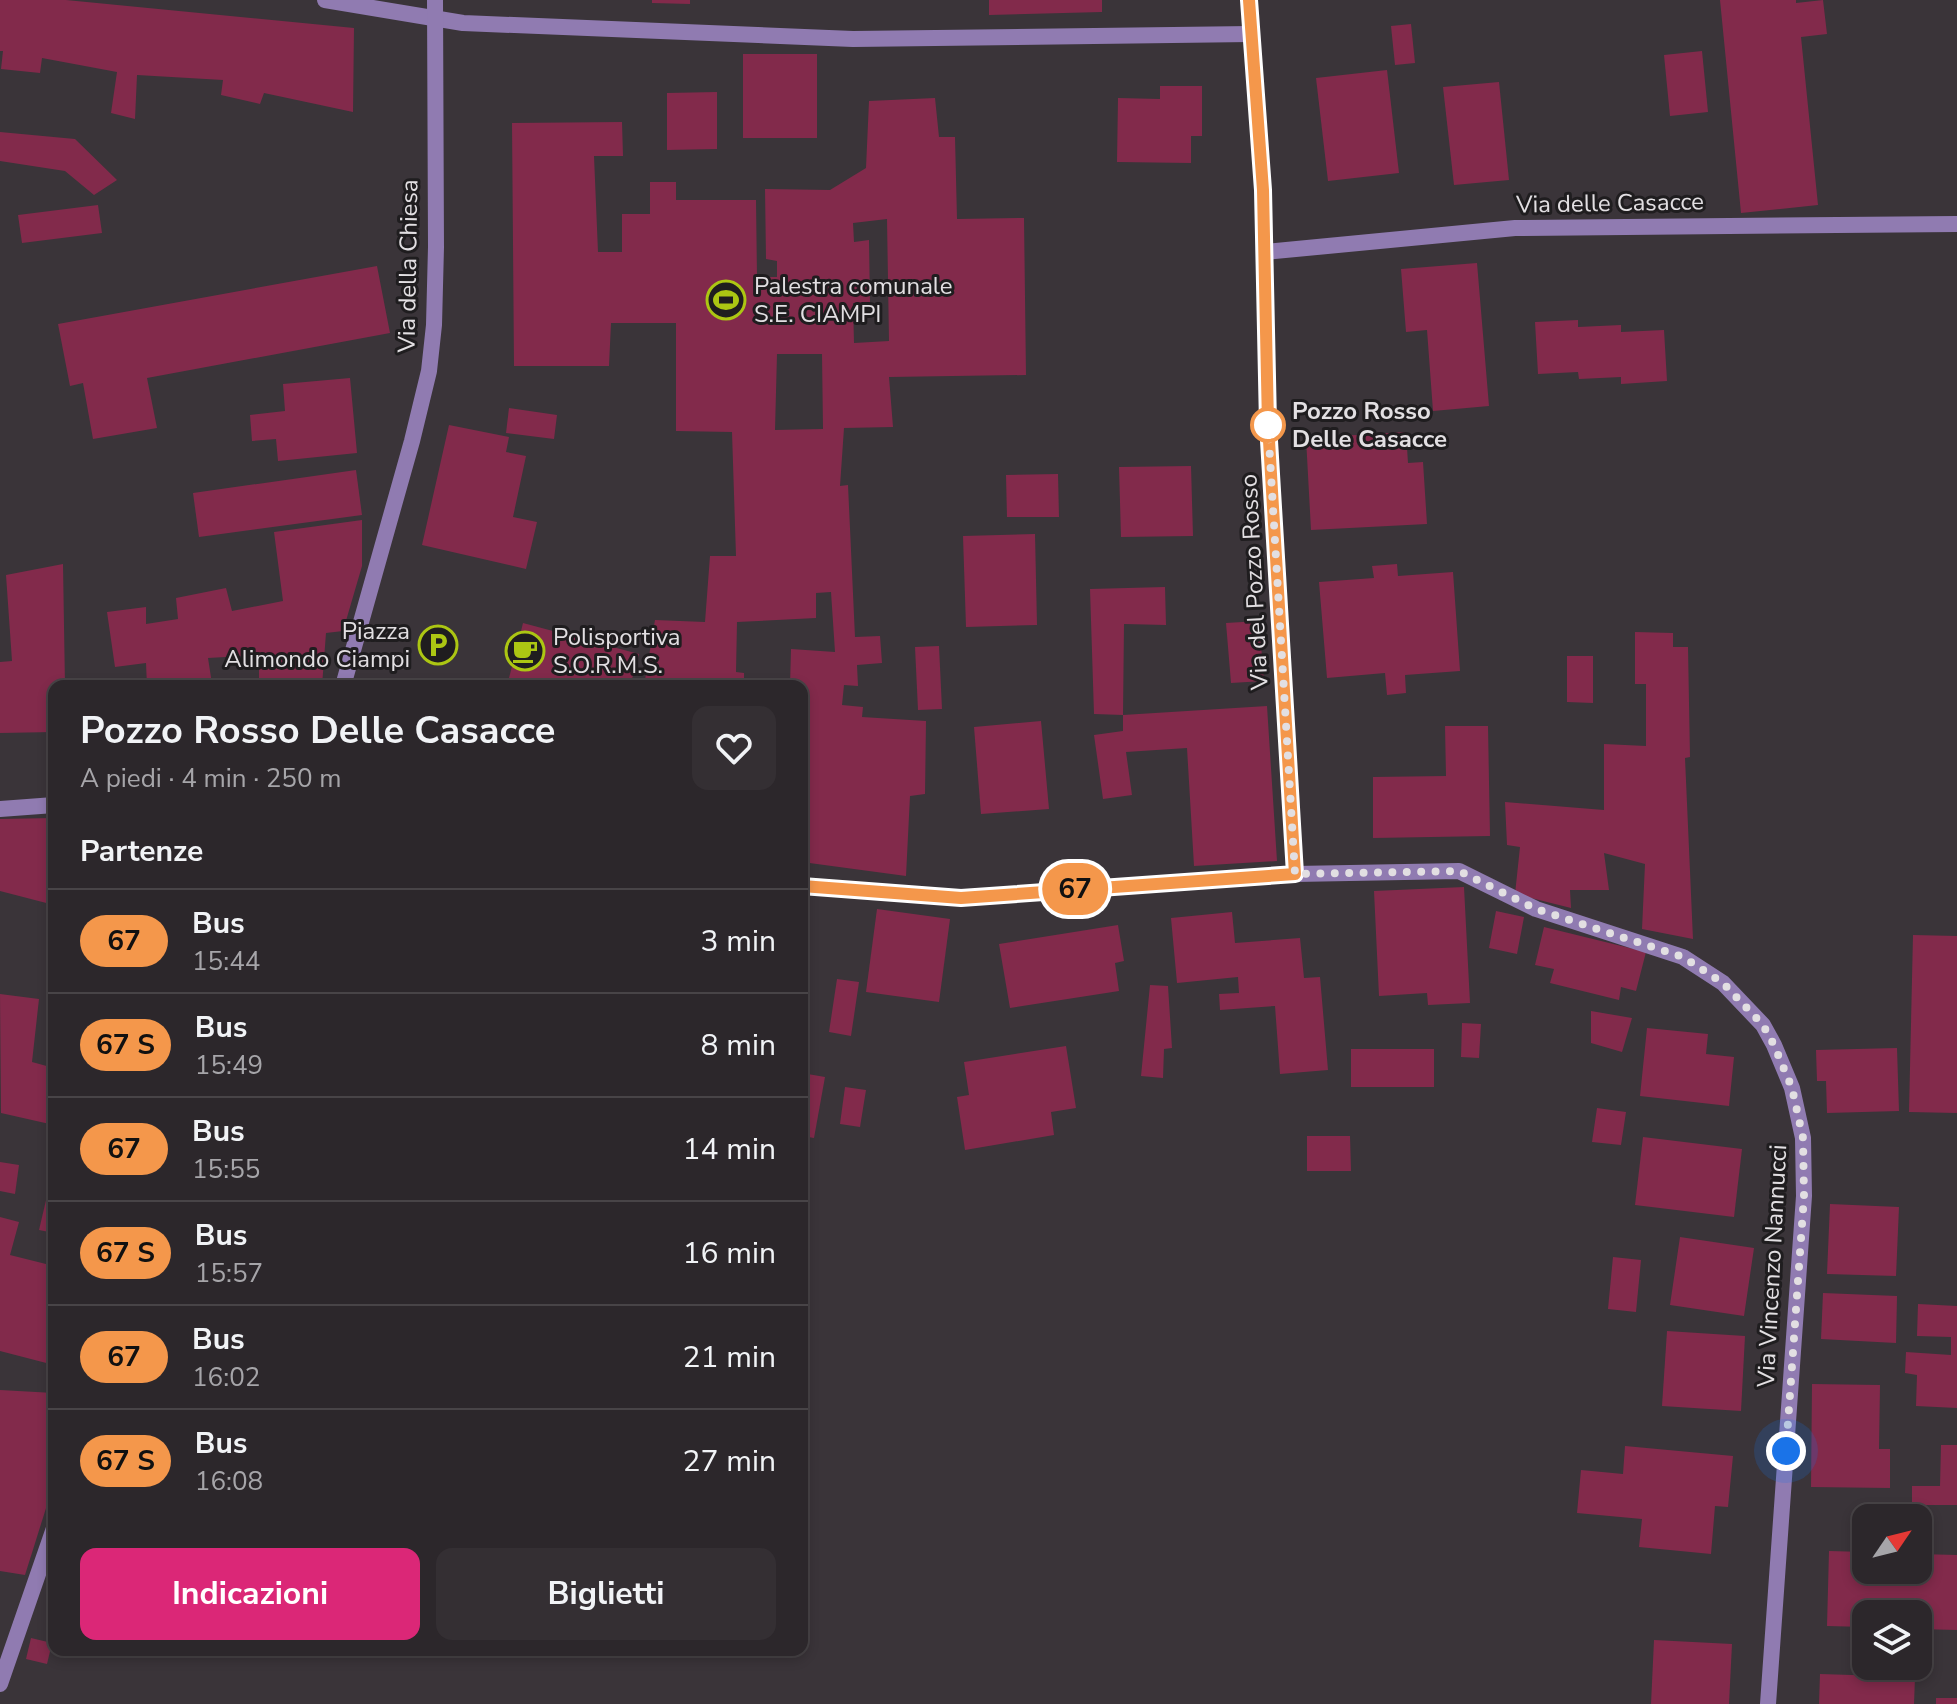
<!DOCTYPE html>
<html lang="it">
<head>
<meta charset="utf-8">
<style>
  body { margin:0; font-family:"Nunito Sans",sans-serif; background:#342f33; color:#f1f3f6; height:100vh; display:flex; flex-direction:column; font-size:30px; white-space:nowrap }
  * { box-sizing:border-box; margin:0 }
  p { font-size:26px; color:#a6a5a9 }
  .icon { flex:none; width:44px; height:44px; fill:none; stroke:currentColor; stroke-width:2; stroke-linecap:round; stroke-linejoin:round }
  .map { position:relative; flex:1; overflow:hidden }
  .side { position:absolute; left:48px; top:680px; width:760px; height:976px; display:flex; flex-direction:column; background:#2c272b; border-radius:16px; box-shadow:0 4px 12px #0003,0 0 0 2px #484447 }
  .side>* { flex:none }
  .badge { padding:0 16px; border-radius:26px; font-size:28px; line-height:52px }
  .needle { width:52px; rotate:55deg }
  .fabs { position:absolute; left:1852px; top:1504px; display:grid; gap:16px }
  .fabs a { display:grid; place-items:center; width:80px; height:80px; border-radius:16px; background:#2c272b; box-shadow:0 4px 12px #0003,0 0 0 2px #484447; font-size:40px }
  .you { position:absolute; width:40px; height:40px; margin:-20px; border:6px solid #fff; border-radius:50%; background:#1a73e8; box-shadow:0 0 0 12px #1a73e833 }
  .map>.badge { position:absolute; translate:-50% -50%; box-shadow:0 0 0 4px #fff }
  h2 { padding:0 32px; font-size:30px; line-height:72px }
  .round { display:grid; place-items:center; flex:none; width:84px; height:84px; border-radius:16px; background:#342f33 }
  .head { display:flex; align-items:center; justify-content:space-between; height:136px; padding:0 32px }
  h1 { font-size:38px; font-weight:700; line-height:60px }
  .cta { display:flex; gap:16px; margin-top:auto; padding:16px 32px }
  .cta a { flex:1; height:92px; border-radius:16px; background:#db2777; color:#fff; font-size:32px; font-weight:700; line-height:92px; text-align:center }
  .cta a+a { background:#342f33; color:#f1f3f6 }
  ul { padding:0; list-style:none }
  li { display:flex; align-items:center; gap:24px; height:104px; padding:0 32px; border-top:2px solid #484447 }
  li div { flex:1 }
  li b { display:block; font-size:30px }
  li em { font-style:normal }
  li .badge { min-width:88px; font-weight:700; text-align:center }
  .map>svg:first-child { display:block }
  .building { fill:#822a4b; fill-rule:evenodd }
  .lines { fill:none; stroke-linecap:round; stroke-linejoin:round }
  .minor { stroke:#907bb1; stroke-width:16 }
  .line-casing { stroke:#fff; stroke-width:18 }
  .line { stroke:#f4974b; stroke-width:12 }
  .walk { stroke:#e2dfe2; stroke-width:8; stroke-dasharray:0 14.4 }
  .stop-dot { fill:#fff; stroke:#f4974b; stroke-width:4 }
  .labels { text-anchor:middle; stroke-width:6; stroke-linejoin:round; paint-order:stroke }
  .street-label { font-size:24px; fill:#e2dfe2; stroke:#1f1d1f }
  .poi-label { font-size:24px; fill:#e2dfe2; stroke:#1f1d1f; text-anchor:start }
  .stop-label { font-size:24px; font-weight:bold; fill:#e2dfe2; stroke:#1f1d1f; text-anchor:start }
</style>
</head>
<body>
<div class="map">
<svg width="1957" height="1704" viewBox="0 0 1957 1704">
  <rect width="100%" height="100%" fill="#3a3439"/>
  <g class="building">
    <path d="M0,0H66L354,28L353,112L264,93L260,104L221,95L223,80L137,75L135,119L111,113L117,72L42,58L40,73L1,69L3,51H0Z"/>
    <path d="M652,0H690V4L652,3Z"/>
    <path d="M989,0H1102V12L989,15Z"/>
    <path d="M1720,0H1796V3L1823,0L1827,34L1801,37L1818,205L1741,213Z"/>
    <path d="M1411,24L1415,63L1395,65L1391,26Z"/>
    <path d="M1702,51L1708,112L1670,116L1664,55Z"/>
    <rect x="743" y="54" width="74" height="84"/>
    <path d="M1387,70L1399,173L1328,181L1316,78Z"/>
    <path d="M1499,82L1509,180L1454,185L1443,87Z"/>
    <path d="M1160,86H1202V136H1191V163L1117,162L1118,98L1160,99Z"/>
    <path d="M717,92V149L667,150V93Z"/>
    <path d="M935,98L939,137H955L957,219L1024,218L1026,375L889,377L893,427L844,428L840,486L848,485L855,637L880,636L882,663L857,665L858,686L844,685L842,705L863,707L862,717L926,721L925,794L910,796L906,876L802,862V729L806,694H802V686H790L791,649L835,652L831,592L816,593V618L737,622L736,672L744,673V686H644L655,620L705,622L710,556H736L732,432L676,431V323H611L609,366H514L512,123L622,122L623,156H594L598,252H622V214H650V182H676V200H756L757,277H777V261L766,259L765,189L830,190L866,168L869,101ZM887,219L889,341L854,343L853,303L870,304L869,240L854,242L853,223ZM777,354H822L823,429L775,430Z"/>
    <path d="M0,132L75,139L117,180L94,195L65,171L0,161Z"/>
    <path d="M98,205L102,233L22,243L18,215Z"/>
    <path d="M1477,263L1489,406L1433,411L1427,330L1406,332L1401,269Z"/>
    <path d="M377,266L390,333L147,378L157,428L93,439L83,383L70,386L58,324Z"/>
    <path d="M1578,320V327L1621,325V332L1664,330L1667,381L1621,384V377L1579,379L1578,372L1538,374L1535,322Z"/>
    <path d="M350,378L357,453L278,461L276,439L252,441L250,415L285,411L283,384Z"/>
    <path d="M509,408L557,415L554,439L506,433Z"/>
    <path d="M449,425L509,437L506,452L526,456L513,517L537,522L526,569L422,545Z"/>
    <path d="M1406,432L1408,463L1423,462L1427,524L1311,530L1306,438Z"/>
    <path d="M1191,466L1193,536L1121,537L1119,467Z"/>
    <path d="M356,470L362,515L199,537L193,493Z"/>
    <path d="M1058,474L1059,517H1007L1006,475Z"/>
    <path d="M362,520V566L343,631L326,633L322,686H259V655L208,658L212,684L206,686H147L146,663L115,667L107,612L146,607V624L178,619L176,598L226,588L232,611L283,601L274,532Z"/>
    <path d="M1035,534L1037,625L966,627L963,536Z"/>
    <path d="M63,564L65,686H54V732L0,733V662L12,661L6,575Z"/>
    <path d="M1397,564L1398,576L1453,572L1460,671L1405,675L1406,693L1387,695L1385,673L1327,678L1319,582L1374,578L1372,566Z"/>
    <path d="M1165,587L1166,625L1124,624L1123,715L1267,706L1277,861L1194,866L1187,748L1126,752L1132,795L1103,799L1094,735L1123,731V715L1094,714L1090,589Z"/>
    <path d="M1259,621L1264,681L1231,683L1226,623Z"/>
    <path d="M523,623L639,654L630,686H507Z"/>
    <path d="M1635,632L1673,633V647H1688L1690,757L1685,758L1693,939L1642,929L1645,864L1604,853L1609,890H1570L1571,908L1515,894L1520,847L1507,845L1505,802L1604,810V744L1646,746V684H1635Z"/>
    <path d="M939,646L942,709L918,710L915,647Z"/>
    <path d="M1567,656H1593V703L1567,702Z"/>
    <path d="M1041,721L1049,809L981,814L974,727Z"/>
    <path d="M1445,726H1488L1490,836L1373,838V777L1446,776Z"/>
    <path d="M54,818V905L0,891V819Z"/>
    <path d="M1464,887L1470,1003L1428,1005L1427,993L1379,996L1374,891Z"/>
    <path d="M877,909L950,919L939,1002L866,992Z"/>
    <path d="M1496,911L1524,917L1517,954L1489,948Z"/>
    <path d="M1232,912L1235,943L1300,938L1304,978L1320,977L1328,1070L1280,1074L1275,1006L1220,1010L1219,994L1239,993L1238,977L1177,983L1171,918Z"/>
    <path d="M1118,925L1124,961L1115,963L1119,991L1010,1008L999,944Z"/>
    <path d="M1544,927L1646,952L1636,991L1621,987L1619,1000L1550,983L1554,969L1535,965Z"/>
    <path d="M1913,935L1957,936V1113L1909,1112Z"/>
    <path d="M837,979L859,982L851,1036L829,1032Z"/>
    <path d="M1150,985L1168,986L1172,1048L1164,1049L1163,1078L1141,1076Z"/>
    <path d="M0,994L39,999L32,1062L54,1068V1125L1,1113Z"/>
    <path d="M1591,1011L1632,1018L1622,1052L1591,1043Z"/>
    <path d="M1462,1023L1481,1024L1479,1058L1461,1057Z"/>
    <path d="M1647,1028L1708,1034L1706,1054L1734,1057L1729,1106L1640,1096Z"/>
    <path d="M1066,1046L1076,1108L1051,1112L1054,1135L965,1150L957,1097L969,1095L964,1062Z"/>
    <path d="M1897,1048L1899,1111L1827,1113L1826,1081H1817L1816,1050Z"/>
    <rect x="1351" y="1049" width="83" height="38"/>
    <path d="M802,1073L825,1077L814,1138L802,1136Z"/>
    <path d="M845,1087L866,1090L860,1127L840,1124Z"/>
    <path d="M1597,1108L1626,1112L1621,1145L1592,1142Z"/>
    <path d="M1307,1136H1350L1351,1171H1307Z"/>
    <path d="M1643,1137L1742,1149L1734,1217L1635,1205Z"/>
    <path d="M0,1162L19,1165L15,1194L0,1191Z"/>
    <path d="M47,1196H54V1233L39,1230Z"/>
    <path d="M1830,1204L1899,1207L1896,1276L1827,1274Z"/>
    <path d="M0,1217L19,1222L10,1255L54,1266V1365L0,1351Z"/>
    <path d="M1680,1237L1754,1248L1744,1316L1670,1305Z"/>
    <path d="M1613,1257L1641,1260L1636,1312L1608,1309Z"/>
    <path d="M1823,1293L1897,1296L1896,1343L1821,1339Z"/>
    <path d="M1918,1304L1957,1306V1408L1916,1406L1917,1375L1905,1373L1906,1352L1951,1355V1337L1917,1336Z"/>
    <path d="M1667,1331L1745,1336L1741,1411L1662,1406Z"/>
    <path d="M1812,1384L1880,1385L1879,1449H1890V1488L1811,1487Z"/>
    <path d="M0,1390L54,1393V1470L47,1505L25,1575L0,1571Z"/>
    <path d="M1941,1445H1957V1505H1912V1486H1940Z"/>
    <path d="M1625,1446L1733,1456L1728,1507L1715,1506L1711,1554L1639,1547L1642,1519L1577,1513L1581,1470L1623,1474Z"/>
    <path d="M1829,1551L1866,1552V1570H1918V1554L1957,1555V1630L1918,1629V1614H1866V1627L1827,1626Z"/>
    <path d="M31,1638L52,1643L47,1664L26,1659Z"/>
    <path d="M1654,1640L1732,1644L1729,1704H1651Z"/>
    <path d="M1820,1674L1915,1677L1914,1704H1819Z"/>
    <rect x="1936" y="1698" width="21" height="6"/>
  </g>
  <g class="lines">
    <g class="minor">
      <path d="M325,0L463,23L853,39L1251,34"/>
      <path d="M1249,0L1263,190L1268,424L1295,874"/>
      <path d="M1265,252L1515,228L1957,224"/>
      <path d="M343,686L412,441L429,371L434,325L436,247L435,0"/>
      <path d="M0,809L54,805"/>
      <path d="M802,886L961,898L1295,874L1459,871L1536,909L1683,957L1723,983L1763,1025L1774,1045L1792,1088L1803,1138L1804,1196L1768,1704"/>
      <path d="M0,1684L54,1528"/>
    </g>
  </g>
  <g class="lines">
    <defs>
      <path id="line" d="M802,886L961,898L1295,874L1268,424L1263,190L1249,0"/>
    </defs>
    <use href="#line" class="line-casing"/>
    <use href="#line" class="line"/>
    <path class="walk" d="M1268,425L1295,874L1459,871L1536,909L1683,957L1723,983L1763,1025L1774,1045L1792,1088L1803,1138L1804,1196L1786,1451"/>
  </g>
  <defs>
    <symbol id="stadium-ring" viewBox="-11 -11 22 22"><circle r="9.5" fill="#1f1d1f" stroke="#acc613" stroke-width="1.5"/><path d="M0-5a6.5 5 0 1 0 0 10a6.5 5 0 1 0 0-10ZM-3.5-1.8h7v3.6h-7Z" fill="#acc613"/></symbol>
    <symbol id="parking-ring" viewBox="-11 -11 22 22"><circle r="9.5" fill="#1f1d1f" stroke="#acc613" stroke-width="1.5"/><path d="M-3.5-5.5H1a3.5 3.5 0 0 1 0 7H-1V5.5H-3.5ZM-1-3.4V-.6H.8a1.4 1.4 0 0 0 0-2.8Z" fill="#acc613"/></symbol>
    <symbol id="cafe-ring" viewBox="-11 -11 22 22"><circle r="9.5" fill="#1f1d1f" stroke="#acc613" stroke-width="1.5"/><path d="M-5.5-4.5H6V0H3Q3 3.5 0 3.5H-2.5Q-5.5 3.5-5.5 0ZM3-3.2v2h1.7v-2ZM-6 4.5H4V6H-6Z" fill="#acc613"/></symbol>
  </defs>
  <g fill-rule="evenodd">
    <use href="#stadium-ring" x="704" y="278" width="44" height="44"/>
    <use href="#parking-ring" x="416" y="623" width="44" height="44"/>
    <use href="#cafe-ring" x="503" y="629" width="44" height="44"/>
  </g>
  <circle class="stop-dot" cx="1268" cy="425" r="16"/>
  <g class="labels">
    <g class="street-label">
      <text transform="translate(1610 203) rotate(-1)" y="8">Via delle Casacce</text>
      <text transform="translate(408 266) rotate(-89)" y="8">Via della Chiesa</text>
      <text transform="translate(1254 582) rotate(-93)" y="8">Via del Pozzo Rosso</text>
      <text transform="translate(1772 1266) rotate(-87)" y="8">Via Vincenzo Nannucci</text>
    </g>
    <g class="poi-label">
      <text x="754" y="294">Palestra comunale<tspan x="754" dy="28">S.E. CIAMPI</tspan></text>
      <text x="410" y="639" text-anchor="end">Piazza<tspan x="410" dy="28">Alimondo Ciampi</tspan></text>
      <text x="553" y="645">Polisportiva<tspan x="553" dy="28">S.O.R.M.S.</tspan></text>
    </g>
    <g class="stop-label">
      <text x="1292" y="419">Pozzo Rosso<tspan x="1292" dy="28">Delle Casacce</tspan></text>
    </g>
  </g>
</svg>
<div class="fabs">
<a><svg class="needle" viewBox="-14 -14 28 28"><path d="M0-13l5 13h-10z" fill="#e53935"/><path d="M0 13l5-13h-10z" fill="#a6a5a9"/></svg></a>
<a><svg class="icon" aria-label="layers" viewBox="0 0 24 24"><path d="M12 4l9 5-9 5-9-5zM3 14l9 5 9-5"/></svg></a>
</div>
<div class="you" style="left:1786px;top:1451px"></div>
<b class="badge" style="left:1075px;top:889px;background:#f4974b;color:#111">67</b>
<section class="side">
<div class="head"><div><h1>Pozzo Rosso Delle Casacce</h1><p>A piedi · 4 min · 250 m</p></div><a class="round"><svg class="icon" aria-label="heart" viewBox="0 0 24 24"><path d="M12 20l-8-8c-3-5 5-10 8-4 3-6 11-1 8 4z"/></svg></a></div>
<h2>Partenze</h2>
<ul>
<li><span class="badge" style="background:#f4974b;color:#111">67</span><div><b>Bus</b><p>15:44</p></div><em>3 min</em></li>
<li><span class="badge" style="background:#f4974b;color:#111">67 S</span><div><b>Bus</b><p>15:49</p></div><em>8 min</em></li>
<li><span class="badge" style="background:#f4974b;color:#111">67</span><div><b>Bus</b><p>15:55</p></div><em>14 min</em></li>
<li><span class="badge" style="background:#f4974b;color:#111">67 S</span><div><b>Bus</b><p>15:57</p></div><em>16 min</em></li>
<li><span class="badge" style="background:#f4974b;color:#111">67</span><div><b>Bus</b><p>16:02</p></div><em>21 min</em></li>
<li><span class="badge" style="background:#f4974b;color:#111">67 S</span><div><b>Bus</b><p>16:08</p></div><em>27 min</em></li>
</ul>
<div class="cta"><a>Indicazioni</a><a>Biglietti</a></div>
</section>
</div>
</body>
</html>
